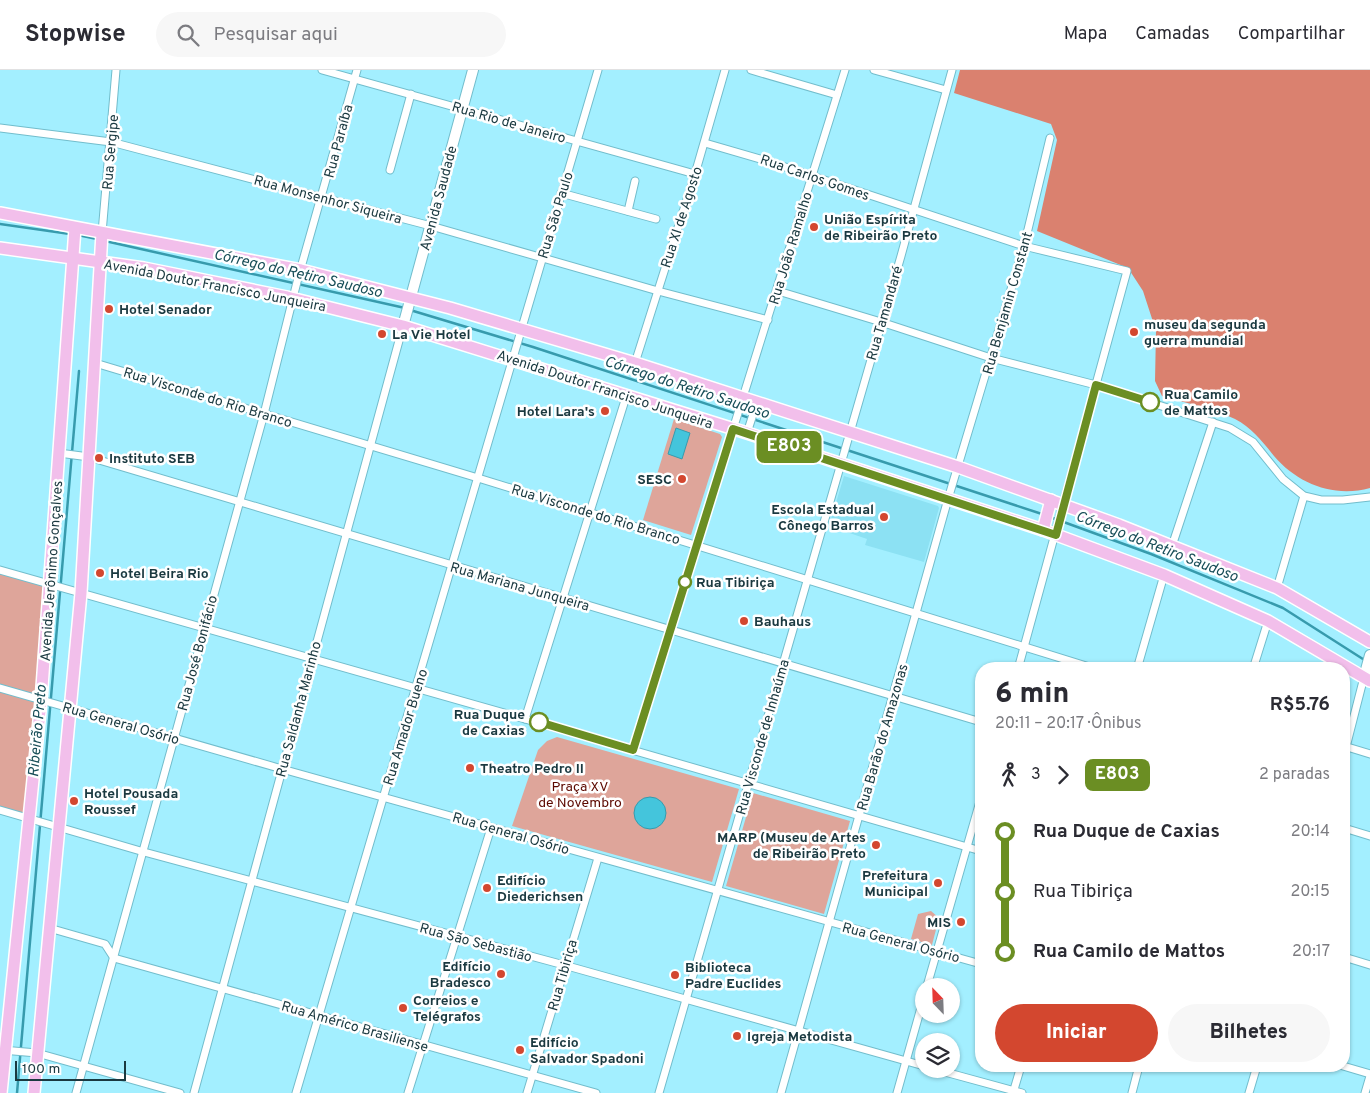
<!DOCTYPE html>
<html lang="pt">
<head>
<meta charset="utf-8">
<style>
  body { margin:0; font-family:Overpass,sans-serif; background:#f7f7f7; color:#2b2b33; height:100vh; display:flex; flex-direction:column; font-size:19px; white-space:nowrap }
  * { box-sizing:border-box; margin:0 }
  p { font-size:16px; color:#7c7c81 }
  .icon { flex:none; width:28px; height:28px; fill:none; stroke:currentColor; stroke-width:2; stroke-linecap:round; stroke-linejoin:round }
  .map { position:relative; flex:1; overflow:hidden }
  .side { position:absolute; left:975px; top:592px; width:375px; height:410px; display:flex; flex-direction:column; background:#fff; border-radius:20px; box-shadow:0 1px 4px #0004 }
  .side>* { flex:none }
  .badge { padding:0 10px; border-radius:8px; font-size:18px; line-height:32px }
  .needle { width:32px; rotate:337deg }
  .fabs { position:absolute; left:915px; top:908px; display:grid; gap:10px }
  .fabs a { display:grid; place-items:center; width:45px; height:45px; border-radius:50%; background:#fff; box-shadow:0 1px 4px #0004; font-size:25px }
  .scale { position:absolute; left:15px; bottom:12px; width:111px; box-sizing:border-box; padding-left:5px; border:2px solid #1a3940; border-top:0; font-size:14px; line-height:18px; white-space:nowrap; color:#1a3940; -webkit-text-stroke:4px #fff; paint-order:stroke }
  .map>.badge { position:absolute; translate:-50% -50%; box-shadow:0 0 0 2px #fff }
  .legs { display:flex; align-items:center; gap:8px; height:55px; padding:0 20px; font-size:16px }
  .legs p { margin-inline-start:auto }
  .head { display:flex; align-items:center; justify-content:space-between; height:85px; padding:0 20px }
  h1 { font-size:28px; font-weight:800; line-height:38px }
  .primary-button { display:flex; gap:10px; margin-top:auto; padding:10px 20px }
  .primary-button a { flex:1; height:58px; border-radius:30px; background:#d3472f; color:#fff; font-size:20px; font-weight:800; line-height:58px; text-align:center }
  .primary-button a+a { background:#f7f7f7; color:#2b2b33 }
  ul { padding:0 20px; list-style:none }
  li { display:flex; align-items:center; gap:18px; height:60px; font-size:19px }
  li i { display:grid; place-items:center; width:8px; height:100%; margin:0 6px; background:currentColor }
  li i::after { content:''; width:12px; height:12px; margin:-6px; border:4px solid; border-radius:50%; background:#fff }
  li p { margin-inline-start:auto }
  li:first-child i { background:linear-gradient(#0000 50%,currentColor 0) }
  li:last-child i { background:linear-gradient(currentColor 50%,#0000 0) }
  header { display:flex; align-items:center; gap:30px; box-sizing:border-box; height:70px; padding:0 25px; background:#fff; border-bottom:1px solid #e1e1e2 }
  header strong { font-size:24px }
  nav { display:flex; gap:28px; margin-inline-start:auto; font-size:18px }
  .search { width:350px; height:45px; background:#f7f7f7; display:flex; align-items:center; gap:12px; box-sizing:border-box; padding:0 18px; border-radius:28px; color:#7c7c81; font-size:19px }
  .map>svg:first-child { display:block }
  .built { fill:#8ce1f3 }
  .green { fill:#dea59a }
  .forest { fill:#da816f }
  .water { fill:#44c5dc; stroke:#379bad }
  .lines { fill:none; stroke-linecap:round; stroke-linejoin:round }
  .stream { stroke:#379bad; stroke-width:2.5 }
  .street-casing { stroke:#72bdcc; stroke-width:9 }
  .secondary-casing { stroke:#72bdcc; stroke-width:12 }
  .primary-casing { stroke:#fff; stroke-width:14 }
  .street { stroke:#fff; stroke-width:7 }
  .secondary { stroke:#fff; stroke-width:10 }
  .primary { stroke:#f2bfeb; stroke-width:11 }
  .line-1-casing { stroke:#fff; stroke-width:11 }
  .line-1 { stroke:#6b8e23; stroke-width:8 }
  .poi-dot { fill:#d3472f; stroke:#fff; stroke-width:2 }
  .stop-1-dot { fill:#fff; stroke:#6b8e23; stroke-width:2.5 }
  .labels { text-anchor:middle; stroke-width:5; stroke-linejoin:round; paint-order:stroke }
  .street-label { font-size:14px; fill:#1a3940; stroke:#fff }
  .poi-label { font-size:14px; font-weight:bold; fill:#1a3940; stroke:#fff; text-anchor:start }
  .stop-label { font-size:14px; font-weight:bold; fill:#1a3940; stroke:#fff; text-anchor:start }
  .park-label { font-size:14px; fill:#5c0900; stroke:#fff }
  .water-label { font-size:15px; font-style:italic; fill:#184e58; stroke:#fff }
</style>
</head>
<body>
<header>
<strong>Stopwise</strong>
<div class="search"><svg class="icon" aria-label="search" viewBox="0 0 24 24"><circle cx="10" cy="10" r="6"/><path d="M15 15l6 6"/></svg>Pesquisar aqui</div>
<nav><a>Mapa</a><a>Camadas</a><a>Compartilhar</a></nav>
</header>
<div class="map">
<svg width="1370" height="1023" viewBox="0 0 1370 1023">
  <rect width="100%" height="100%" fill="#a3efff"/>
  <path class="built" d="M844,406L938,436L939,438L924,492L865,475L867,469L829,456Z"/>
  <g class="green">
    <path d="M674,349L720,364L722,367L691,465L643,450Z"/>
    <path d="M0,504L46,517L38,626L0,614Z"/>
    <path d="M0,621L38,633L25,744L0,737Z"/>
    <path d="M557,667L739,719L712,812L512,756L538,680L547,671Z"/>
    <path d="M753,723L850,751L824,844L726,816Z"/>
    <path d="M931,841L939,848L932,875L911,869L918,844Z"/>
  </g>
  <path class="forest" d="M960,0H1370V418C1334,428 1298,414 1274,386C1262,371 1252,358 1235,349C1213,338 1185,333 1162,326L1155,311L1156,261L1143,221L1128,198L1037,161L1057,70L1051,54L954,23Z"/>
  <g class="water">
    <path d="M676,358L690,363L682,389L668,384Z"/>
    <circle cx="650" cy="743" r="16"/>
  </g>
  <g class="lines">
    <g class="stream">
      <path d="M0,154L70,164"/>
      <path d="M78,165L97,169"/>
      <path d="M105,171L405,238"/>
      <path d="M410,240L533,277L1045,445"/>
      <path d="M1050,447L1151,484L1283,538L1366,591"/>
      <path d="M17,1023L79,301"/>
    </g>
    <defs>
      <g id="street">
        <path d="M322,0L695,104"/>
        <path d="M751,0L837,25"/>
        <path d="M874,0L946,20"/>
        <path d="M0,58L111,72L431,156L658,221L768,250"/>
        <path d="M705,73L767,91L1024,176L1127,201L1018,599"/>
        <path d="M390,100L411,24"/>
        <path d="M561,123L656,149"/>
        <path d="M628,141L635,111"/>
        <path d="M102,163L116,0"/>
        <path d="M778,221L881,252L991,288L1096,315L1230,358L1253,372L1283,409L1304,426L1321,430H1343L1370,427"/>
        <path d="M95,293L478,408L1096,599"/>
        <path d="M635,293L695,104L725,0"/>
        <path d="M747,363L757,332"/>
        <path d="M59,383L89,387L981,652"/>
        <path d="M1172,476L1213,352"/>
        <path d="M0,500L525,649L981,781"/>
        <path d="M1277,518L1304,426"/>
        <path d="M1137,599L1164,505"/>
        <path d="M1253,599L1268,551"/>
        <path d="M0,618L282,699L981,894"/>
        <path d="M525,649L626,327"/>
        <path d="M1344,676L1370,684"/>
        <path d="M633,680C704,454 774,227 845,0"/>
        <path d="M1344,685L1364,607"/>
        <path d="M0,740L144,782L564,895L924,996"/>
        <path d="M1344,758L1370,766"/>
        <path d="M49,858L105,874L114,888"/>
        <path d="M1344,887L1370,895"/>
        <path d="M114,888L596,1023"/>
        <path d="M927,916L981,728"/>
        <path d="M2,980L37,983L180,1023"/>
        <path d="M1343,996L1370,1004"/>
        <path d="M934,999L1022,1023"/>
        <path d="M76,1023L264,344L298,208L357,0"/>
        <path d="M194,1023L403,256"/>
        <path d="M296,1023L598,0"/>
        <path d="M408,1023L491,758"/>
        <path d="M527,1023L598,788"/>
        <path d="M659,1023L901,186L952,0"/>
        <path d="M781,1023L948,429L1024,176L1050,68"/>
        <path d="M897,1023L924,927"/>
        <path d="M1013,1023L1021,996"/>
        <path d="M1132,1023L1139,996"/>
        <path d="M1249,1023L1257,996"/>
        <path d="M1365,1023L1370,1006"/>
      </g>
      <g id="secondary">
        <path d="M403,256L473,0"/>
        <path d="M1364,607L1370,585"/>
      </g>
      <g id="primary">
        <path d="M0,143L301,200L450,238L635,293L958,397L1119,455L1277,518L1370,572"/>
        <path d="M0,178L144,198L287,227L403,256L747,363L1043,460L1164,505L1268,551L1370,611"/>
        <path d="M1043,460L1051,430"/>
        <path d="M1,1023L41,631L75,158"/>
        <path d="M34,1023L81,523L102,163"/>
      </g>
    </defs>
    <use href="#street" class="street-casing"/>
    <use href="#secondary" class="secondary-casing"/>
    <use href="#primary" class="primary-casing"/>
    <use href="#street" class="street"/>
    <use href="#secondary" class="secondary"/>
    <use href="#primary" class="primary"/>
  </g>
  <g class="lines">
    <defs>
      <path id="line-1" d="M539,652L633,680L733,359L1056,465L1096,315L1150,332"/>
    </defs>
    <use href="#line-1" class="line-1-casing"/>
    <use href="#line-1" class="line-1"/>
  </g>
  <g class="poi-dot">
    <circle cx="814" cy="157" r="5"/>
    <circle cx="109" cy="239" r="5"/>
    <circle cx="1134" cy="262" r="5"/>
    <circle cx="382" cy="264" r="5"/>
    <circle cx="605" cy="341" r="5"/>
    <circle cx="99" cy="388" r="5"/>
    <circle cx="682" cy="409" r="5"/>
    <circle cx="884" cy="447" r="5"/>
    <circle cx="100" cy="503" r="5"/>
    <circle cx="744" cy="551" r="5"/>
    <circle cx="470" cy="698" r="5"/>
    <circle cx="74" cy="731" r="5"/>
    <circle cx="876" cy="775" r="5"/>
    <circle cx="938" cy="813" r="5"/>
    <circle cx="487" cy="818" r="5"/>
    <circle cx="961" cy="852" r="5"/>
    <circle cx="501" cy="904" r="5"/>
    <circle cx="675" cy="905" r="5"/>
    <circle cx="403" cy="938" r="5"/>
    <circle cx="737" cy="966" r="5"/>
    <circle cx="520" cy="980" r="5"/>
  </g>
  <g class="stop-1-dot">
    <circle cx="1150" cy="332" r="9"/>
    <circle cx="685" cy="512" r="6"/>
    <circle cx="539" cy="652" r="9"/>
  </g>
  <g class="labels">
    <g class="street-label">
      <text transform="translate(509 52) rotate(16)" y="5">Rua Rio de Janeiro</text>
      <text transform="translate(338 71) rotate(-75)" y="5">Rua Paraíba</text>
      <text transform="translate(110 82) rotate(-85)" y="5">Rua Sergipe</text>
      <text transform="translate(815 107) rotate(19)" y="5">Rua Carlos Gomes</text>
      <text transform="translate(438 128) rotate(-75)" y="5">Avenida Saudade</text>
      <text transform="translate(328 129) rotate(15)" y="5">Rua Monsenhor Siqueira</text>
      <text transform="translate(555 145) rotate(-73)" y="5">Rua São Paulo</text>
      <text transform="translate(681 147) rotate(-72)" y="5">Rua XI de Agosto</text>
      <text transform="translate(790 178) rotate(-73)" y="5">Rua João Ramalho</text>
      <text transform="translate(215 215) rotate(11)" y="5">Avenida Doutor Francisco Junqueira</text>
      <text transform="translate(1007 233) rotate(-74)" y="5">Rua Benjamin Constant</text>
      <text transform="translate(884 243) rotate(-74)" y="5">Rua Tamandaré</text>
      <text transform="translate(605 319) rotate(18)" y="5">Avenida Doutor Francisco Junqueira</text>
      <text transform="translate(208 327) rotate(17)" y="5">Rua Visconde do Rio Branco</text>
      <text transform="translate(596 444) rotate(17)" y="5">Rua Visconde do Rio Branco</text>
      <text transform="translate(51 501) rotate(-86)" y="5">Avenida Jerônimo Gonçalves</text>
      <text transform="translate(520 516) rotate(16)" y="5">Rua Mariana Junqueira</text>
      <text transform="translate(197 583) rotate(-75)" y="5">Rua José Bonifácio</text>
      <text transform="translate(298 639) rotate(-75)" y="5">Rua Saldanha Marinho</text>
      <text transform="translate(121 653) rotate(16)" y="5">Rua General Osório</text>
      <text transform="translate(405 657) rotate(-73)" y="5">Rua Amador Bueno</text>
      <text transform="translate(762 667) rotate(-74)" y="5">Rua Visconde de Inhaúma</text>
      <text transform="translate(882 667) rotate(-74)" y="5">Rua Barão do Amazonas</text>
      <text transform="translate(511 763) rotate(16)" y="5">Rua General Osório</text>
      <text transform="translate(476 872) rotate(15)" y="5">Rua São Sebastião</text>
      <text transform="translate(901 872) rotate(15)" y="5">Rua General Osório</text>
      <text transform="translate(562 905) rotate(-74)" y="5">Rua Tibiriça</text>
      <text transform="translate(355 956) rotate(16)" y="5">Rua Américo Brasiliense</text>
    </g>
    <g class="poi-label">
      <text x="824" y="154">União Espírita<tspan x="824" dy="16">de Ribeirão Preto</tspan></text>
      <text x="119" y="244">Hotel Senador</text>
      <text x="1144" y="259">museu da segunda<tspan x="1144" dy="16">guerra mundial</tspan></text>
      <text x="392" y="269">La Vie Hotel</text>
      <text x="595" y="346" text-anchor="end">Hotel Lara's</text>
      <text x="109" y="393">Instituto SEB</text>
      <text x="672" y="414" text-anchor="end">SESC</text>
      <text x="874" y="444" text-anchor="end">Escola Estadual<tspan x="874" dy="16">Cônego Barros</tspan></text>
      <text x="110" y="508">Hotel Beira Rio</text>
      <text x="754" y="556">Bauhaus</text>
      <text x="480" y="703">Theatro Pedro II</text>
      <text x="84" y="728">Hotel Pousada<tspan x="84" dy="16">Roussef</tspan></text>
      <text x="866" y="772" text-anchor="end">MARP (Museu de Artes<tspan x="866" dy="16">de Ribeirão Preto</tspan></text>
      <text x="928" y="810" text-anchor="end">Prefeitura<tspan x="928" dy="16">Municipal</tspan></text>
      <text x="497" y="815">Edifício<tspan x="497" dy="16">Diederichsen</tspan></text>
      <text x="951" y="857" text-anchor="end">MIS</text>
      <text x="491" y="901" text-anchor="end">Edifício<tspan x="491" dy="16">Bradesco</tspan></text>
      <text x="685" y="902">Biblioteca<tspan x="685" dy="16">Padre Euclides</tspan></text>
      <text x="413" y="935">Correios e<tspan x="413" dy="16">Telégrafos</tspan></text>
      <text x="747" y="971">Igreja Metodista</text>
      <text x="530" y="977">Edifício<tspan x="530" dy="16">Salvador Spadoni</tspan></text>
    </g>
    <g class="stop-label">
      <text x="1164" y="329">Rua Camilo<tspan x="1164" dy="16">de Mattos</tspan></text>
      <text x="696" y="517">Rua Tibiriça</text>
      <text x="525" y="649" text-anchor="end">Rua Duque<tspan x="525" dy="16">de Caxias</tspan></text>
    </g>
    <g class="park-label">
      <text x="580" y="721">Praça XV<tspan x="580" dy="16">de Novembro</tspan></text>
    </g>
    <g class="water-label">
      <text transform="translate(298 203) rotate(13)" y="5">Córrego do Retiro Saudoso</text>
      <text transform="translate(687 317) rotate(18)" y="5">Córrego do Retiro Saudoso</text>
      <text transform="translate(1157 476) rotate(21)" y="5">Córrego do Retiro Saudoso</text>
      <text transform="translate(37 661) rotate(-85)" y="5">Ribeirão Preto</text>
    </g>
  </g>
</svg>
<div class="fabs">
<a><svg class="needle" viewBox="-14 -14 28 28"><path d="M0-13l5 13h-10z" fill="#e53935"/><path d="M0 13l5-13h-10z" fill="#7c7c81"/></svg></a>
<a><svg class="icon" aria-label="layers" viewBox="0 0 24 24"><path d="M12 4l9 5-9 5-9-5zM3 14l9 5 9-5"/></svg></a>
</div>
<div class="scale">100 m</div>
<b class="badge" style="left:789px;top:377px;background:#6b8e23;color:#fff">E803</b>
<section class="side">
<div class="head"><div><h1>6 min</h1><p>20:11 – 20:17 · Ônibus</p></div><b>R$5.76</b></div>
<div class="legs"><svg class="icon" aria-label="walk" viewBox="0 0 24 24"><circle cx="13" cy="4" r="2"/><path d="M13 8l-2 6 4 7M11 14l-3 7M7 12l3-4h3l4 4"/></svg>3<svg class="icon" aria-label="forward" viewBox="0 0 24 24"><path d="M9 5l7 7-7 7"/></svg><b class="badge" style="background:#6b8e23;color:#fff">E803</b><p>2 paradas</p></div>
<ul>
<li><i style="color:#6b8e23"></i><b>Rua Duque de Caxias</b><p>20:14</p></li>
<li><i style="color:#6b8e23"></i><span>Rua Tibiriça</span><p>20:15</p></li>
<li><i style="color:#6b8e23"></i><b>Rua Camilo de Mattos</b><p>20:17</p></li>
</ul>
<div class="primary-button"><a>Iniciar</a><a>Bilhetes</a></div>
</section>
</div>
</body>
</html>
